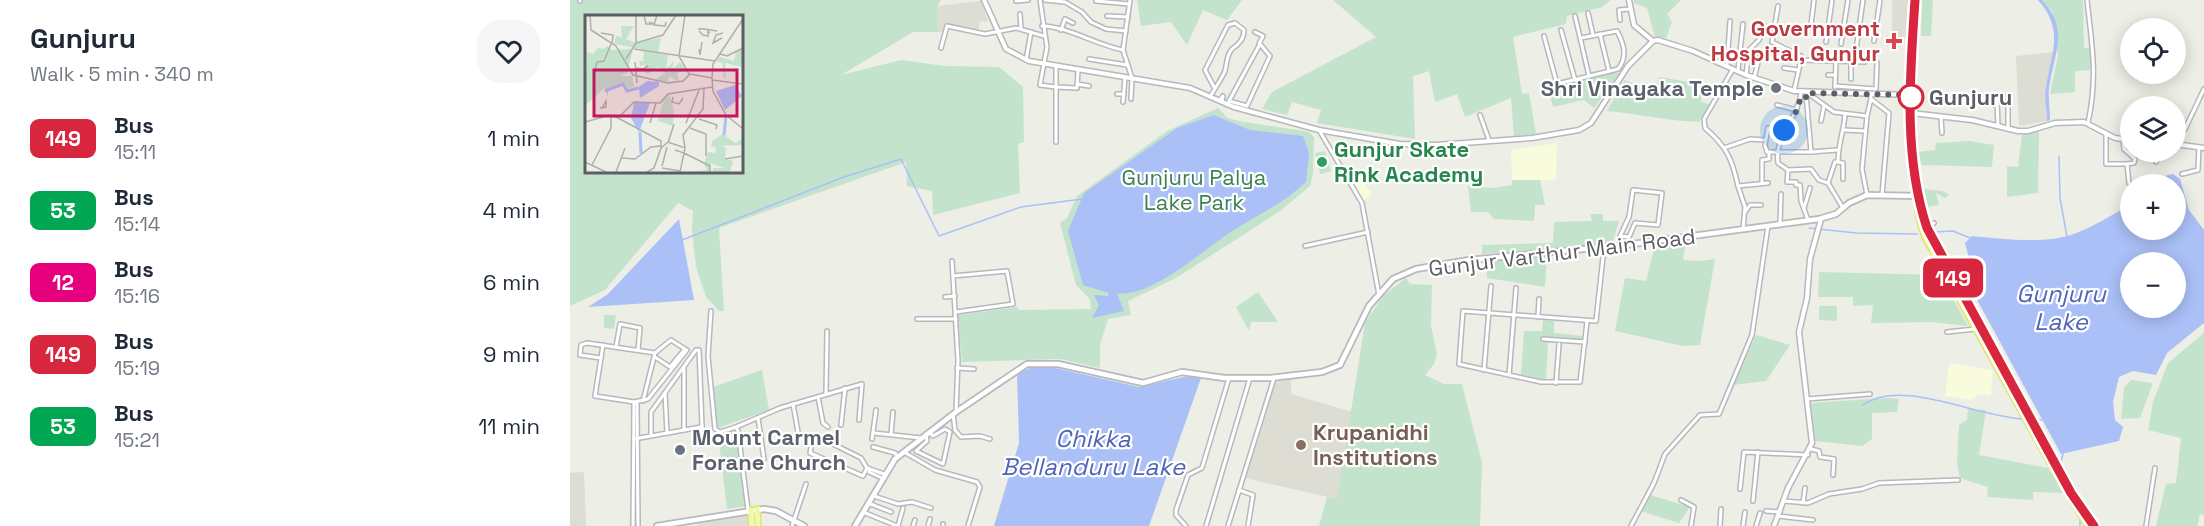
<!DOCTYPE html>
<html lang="en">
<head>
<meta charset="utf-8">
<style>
  body { margin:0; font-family:"Space Grotesk",sans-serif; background:#f6f6f7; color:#1f2937; height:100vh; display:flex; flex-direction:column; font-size:22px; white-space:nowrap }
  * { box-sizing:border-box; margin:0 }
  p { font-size:20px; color:#747a83 }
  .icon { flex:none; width:33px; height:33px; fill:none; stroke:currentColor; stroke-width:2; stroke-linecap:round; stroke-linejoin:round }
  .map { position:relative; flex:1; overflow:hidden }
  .side { display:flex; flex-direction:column; background:#fff; width:570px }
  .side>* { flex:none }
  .badge { padding:0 12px; border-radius:9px; font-size:21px; line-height:39px }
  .buttons { position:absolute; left:1550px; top:18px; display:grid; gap:12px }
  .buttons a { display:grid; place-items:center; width:66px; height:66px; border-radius:50%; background:#fff; box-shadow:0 3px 15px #0003; font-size:30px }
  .you { position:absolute; width:30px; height:30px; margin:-15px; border:4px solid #fff; border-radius:50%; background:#1a73e8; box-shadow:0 0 0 9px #1a73e833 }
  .map>.badge { position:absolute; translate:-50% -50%; box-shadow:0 0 0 3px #fff }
  .round { display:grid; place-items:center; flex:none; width:63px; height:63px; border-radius:24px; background:#f6f6f7 }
  .overview { display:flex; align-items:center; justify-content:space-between; height:102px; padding:0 30px }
  h1 { font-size:28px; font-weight:700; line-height:45px }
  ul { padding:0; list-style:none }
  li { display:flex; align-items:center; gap:18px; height:72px; padding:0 30px }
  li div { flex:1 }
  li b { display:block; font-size:22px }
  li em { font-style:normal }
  li .badge { min-width:66px; font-weight:700; text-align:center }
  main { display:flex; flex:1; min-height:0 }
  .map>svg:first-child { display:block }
  .commercial { fill:#f9fbdd }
  .education { fill:#ddddd3 }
  .green { fill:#c4e3cd; fill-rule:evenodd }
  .water { fill:#abc0f7; fill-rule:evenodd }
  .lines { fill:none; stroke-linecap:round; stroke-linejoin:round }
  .stream { stroke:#abc0f7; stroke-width:1.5 }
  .minor-casing { stroke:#b7b8be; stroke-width:6 }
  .tertiary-casing { stroke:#b7b8be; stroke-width:7 }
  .secondary-casing { stroke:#b8b9bf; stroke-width:8 }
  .primary-casing { stroke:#e3e567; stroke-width:8 }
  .minor { stroke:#fff; stroke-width:3 }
  .tertiary { stroke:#fff; stroke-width:4 }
  .secondary { stroke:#fff; stroke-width:4.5 }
  .primary { stroke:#eef8b0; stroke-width:5 }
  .line-casing { stroke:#fff; stroke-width:14 }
  .line { stroke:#d7263d; stroke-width:9 }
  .walk { stroke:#5d5e64; stroke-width:6; stroke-dasharray:0 10.8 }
  .health-dot { fill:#e0444e; stroke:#fff; stroke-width:2 }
  .worship-dot { fill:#6b7280; stroke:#fff; stroke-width:2 }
  .stop-dot { fill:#fff; stroke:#d7263d; stroke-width:3 }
  .leisure-dot { fill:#2e9e5b; stroke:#fff; stroke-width:2 }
  .education-dot { fill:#8d6e63; stroke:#fff; stroke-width:2 }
  .labels { text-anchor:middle; stroke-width:4.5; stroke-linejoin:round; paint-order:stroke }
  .health-label { font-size:22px; font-weight:bold; fill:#be3a42; stroke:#fff; text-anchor:end }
  .worship-label { font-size:22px; font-weight:bold; fill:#5b616d; stroke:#fff; text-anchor:end }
  .stop-label { font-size:22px; font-weight:bold; fill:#5d5e64; stroke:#fff; text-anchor:start }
  .leisure-label { font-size:22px; font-weight:bold; fill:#27864d; stroke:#fff; text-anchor:start }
  .park-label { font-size:22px; fill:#3d8255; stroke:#fff }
  .street-label { font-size:22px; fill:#5d5e64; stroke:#fff }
  .education-label { font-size:22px; font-weight:bold; fill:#785e54; stroke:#fff; text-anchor:start }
  .water-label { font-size:24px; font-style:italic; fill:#5064b9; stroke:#fff }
  .inset-river { fill:none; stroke:#abc0f7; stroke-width:3 }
  .inset-road { fill:none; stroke:#afb0ad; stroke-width:1.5 }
  .view { fill:#c2185b; fill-opacity:0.15; stroke:#c2185b; stroke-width:3 }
  .inset-edge { fill:none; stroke:#5d5e64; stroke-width:3 }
</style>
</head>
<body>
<main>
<section class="side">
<div class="overview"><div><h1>Gunjuru</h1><p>Walk · 5 min · 340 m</p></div><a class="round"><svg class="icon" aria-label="heart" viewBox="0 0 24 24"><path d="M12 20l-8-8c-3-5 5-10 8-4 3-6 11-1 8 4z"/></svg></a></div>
<ul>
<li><span class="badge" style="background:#d7263d;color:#fff">149</span><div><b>Bus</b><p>15:11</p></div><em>1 min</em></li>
<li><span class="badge" style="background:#00a651;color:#fff">53</span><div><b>Bus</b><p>15:14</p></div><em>4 min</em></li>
<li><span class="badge" style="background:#e6007e;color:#fff">12</span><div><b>Bus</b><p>15:16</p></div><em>6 min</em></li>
<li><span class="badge" style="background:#d7263d;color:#fff">149</span><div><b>Bus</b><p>15:19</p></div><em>9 min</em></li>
<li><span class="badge" style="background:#00a651;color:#fff">53</span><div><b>Bus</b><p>15:21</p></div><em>11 min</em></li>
</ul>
</section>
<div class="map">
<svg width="1634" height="526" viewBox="0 0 1634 526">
  <rect width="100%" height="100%" fill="#edeee5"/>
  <g class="commercial">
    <path d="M987,143L986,180H942L941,150Z"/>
    <path d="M792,180L802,194L793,201L783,185Z"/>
    <path d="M1379,363L1423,370L1421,395L1409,394L1401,400L1375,396Z"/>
  </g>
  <g class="education">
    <path d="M1322,0H1342L1339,38H1322Z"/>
    <path d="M411,1L418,21L409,22V31L377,25L375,32H368L367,6Z"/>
    <path d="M1484,52L1476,89L1477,121L1449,126L1446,56Z"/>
    <path d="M721,379V394L783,412L767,499L675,478L704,382Z"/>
    <path d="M14,472L16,526H0V473Z"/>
    <path d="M178,514L179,526H128L127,522Z"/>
  </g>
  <g class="green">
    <path d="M0,0H371L367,6L368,32H343L271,75L331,60L375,66L429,67L453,87L454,142L448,144L450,193L363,215L362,191L337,186L336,162L149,228L154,311H149L136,297L126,267L122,230L123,211L108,203L35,290L0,306ZM16,16H171V171H16Z"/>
    <path d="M567,0H672L657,20L633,10L617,45L601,22L571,26Z"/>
    <path d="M763,0H1041L1032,7L997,16L996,24L943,37L952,94L959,93L966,134L944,136L941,98L895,117L887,94L865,102L859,71L843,76L845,139L747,123L751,110L722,102L717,115L692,109L702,92L806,37Z"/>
    <path d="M1064,0H1111L1097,14L1102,22L1096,38L1085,37L1077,8L1064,3Z"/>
    <path d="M1352,0H1363L1361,36H1351Z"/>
    <path d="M1472,0H1513L1514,48L1522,47L1520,70L1505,71V92L1480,94L1488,55L1482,11Z"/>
    <path d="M1041,73H1050L1024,108L1014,100L983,107L978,88Z"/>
    <path d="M1089,77L1132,84L1131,101L1140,105L1129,122C1097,121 1069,114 1037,111L1054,80L1085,90Z"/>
    <path d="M648,108L658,118L669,121L739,132L744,137L743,173L740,186L710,211L606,278L558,301L561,315L538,319L530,345V368L490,359L392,362L388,315L448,307V310L521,309L520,299L506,285L490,223L497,218L507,196L597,131Z"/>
    <path d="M1469,130L1468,193L1437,197V166L1448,167L1452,135Z"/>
    <path d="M1399,141L1424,145L1422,167L1352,165L1348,152L1365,150L1366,143Z"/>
    <path d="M755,151L761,171L750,174L745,153Z"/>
    <path d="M942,180H970L975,205H965L964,221L924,219L918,212H901L898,186L923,188L942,185Z"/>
    <path d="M1353,189L1373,191L1379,195L1375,198L1366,193L1369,205L1356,207Z"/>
    <path d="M1020,214H1033V221H1049L1042,244L912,254V245L983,243L984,222L1022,221Z"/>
    <path d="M1116,240L1113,260L1130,261L1145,259L1130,345L1113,346L1045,331L1055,278L1076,281L1085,245Z"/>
    <path d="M977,255L975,287L917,278L916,261Z"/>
    <path d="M1249,272L1370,275L1398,326L1362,322L1301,323L1303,305L1283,306V297H1248Z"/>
    <path d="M836,278L840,284L862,285L861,325L867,355L864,364L855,375L874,384H892L912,463L910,526H749L757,497L767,499L795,323L813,296Z"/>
    <path d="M688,292L708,322H681L679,331L666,307Z"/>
    <path d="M1249,306H1267V321L1249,320Z"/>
    <path d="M34,315H46L44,329L34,328Z"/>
    <path d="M973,320L984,321V333L1013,336V344L978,342L976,380L951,375L954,331H972Z"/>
    <path d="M1634,333V515L1630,514L1627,526H1586L1596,484L1606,483L1611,438L1578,430L1583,402L1598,363Z"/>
    <path d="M1186,335L1220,345L1196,381L1163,385Z"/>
    <path d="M192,370L199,410L148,428L143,387Z"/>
    <path d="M1561,380L1583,383L1570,418L1551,419L1554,388Z"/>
    <path d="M1316,398L1329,399L1327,412L1302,413V439L1292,446L1245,441L1240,403Z"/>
    <path d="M1398,409L1416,410L1409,455L1478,468L1493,493L1463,492V500L1417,497L1418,487L1390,478L1387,463L1389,425L1397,420Z"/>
    <path d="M166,429L176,506L157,509L148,434Z"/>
    <path d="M1080,495L1120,507L1109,523L1071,511Z"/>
  </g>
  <g class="water">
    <path d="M1468,0H1472C1500,29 1484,54 1479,88C1478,98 1480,110 1480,120L1477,121C1477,110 1474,98 1476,88C1481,54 1495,30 1468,0Z"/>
    <path d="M644,115L680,130L733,136L739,153L736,182C715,202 691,213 667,228C637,246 582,299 547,293L554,311L522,318L529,305L524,295L538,296L539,293L513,285L498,231L514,193L607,128Z"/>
    <path d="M1603,174L1610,179L1619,210L1634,230V323L1597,353L1586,375L1563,371L1549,377L1543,402L1545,420L1553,427L1549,441L1491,454L1393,274L1390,268L1399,258L1395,243L1402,236C1433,239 1472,244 1501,235C1522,228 1541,215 1560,205V230H1605V184H1588L1597,175ZM1560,262H1605V308H1560Z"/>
    <path d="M109,219L124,300L18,307L38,294Z"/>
    <path d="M468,364L569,387L618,376L631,378L579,526H424L449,443L447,374Z"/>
  </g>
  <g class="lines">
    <g class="stream">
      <path d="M1489,156L1490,198L1497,237"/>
      <path d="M1239,228L1286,233L1347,234"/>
      <path d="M1364,232L1383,231L1400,238"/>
      <path d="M112,240L274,177L331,159L369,236L451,207L512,199"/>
      <path d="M1293,405C1331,377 1409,418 1454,419"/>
      <path d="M1462,419L1472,420"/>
      <path d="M1493,454L1491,462L1505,488"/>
      <path d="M1510,520V526"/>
    </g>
    <defs>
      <g id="minor">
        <path d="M470,0L477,47L470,85L486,87V142"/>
        <path d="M475,0L495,2L512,12L521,22L536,29L556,31"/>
        <path d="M560,0L553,50L562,78L561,99"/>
        <path d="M1517,0C1522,46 1528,76 1518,123"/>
        <path d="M10,1V0"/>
        <path d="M446,1L458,0"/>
        <path d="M526,1L559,4"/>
        <path d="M1208,6L1202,42C1212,47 1220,51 1231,56L1233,60"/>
        <path d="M1018,13L1023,35"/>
        <path d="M450,14L451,28"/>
        <path d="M537,16L558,17"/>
        <path d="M1005,16L1019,76"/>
        <path d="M1050,20L1049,10L1060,9"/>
        <path d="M1241,25L1244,0"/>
        <path d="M472,26C496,26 527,45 553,50"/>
        <path d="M491,30L495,19L503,23"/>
        <path d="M991,30L1005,80"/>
        <path d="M685,32L693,36L689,44"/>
        <path d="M1030,34L1039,71"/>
        <path d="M974,36L987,84L1048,69C1058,57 1054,44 1047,31L1011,38"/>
        <path d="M1304,41L1310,0"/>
        <path d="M1256,42L1262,0"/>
        <path d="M1271,44L1278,0"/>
        <path d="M371,48L377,26L415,34L446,28L474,36"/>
        <path d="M1286,50L1293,0"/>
        <path d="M519,59L557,65"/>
        <path d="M456,60L461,32"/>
        <path d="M1157,65L1160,21"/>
        <path d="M486,66V87L507,88L508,70"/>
        <path d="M1214,68L1228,70"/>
        <path d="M1163,69L1134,119L1135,128C1156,146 1162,158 1168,186"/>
        <path d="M1168,70L1173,24"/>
        <path d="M1176,75L1179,50L1189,40L1194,25"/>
        <path d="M1258,75H1265"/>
        <path d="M1184,78L1190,55"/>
        <path d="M1281,79V62"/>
        <path d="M507,84L519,86"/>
        <path d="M1155,85L1178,94"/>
        <path d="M1265,86L1306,89"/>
        <path d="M1265,87L1266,61"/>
        <path d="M1306,88L1307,63"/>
        <path d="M1224,91L1231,60L1295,62"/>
        <path d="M1231,93C1228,119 1204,135 1208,163L1218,170L1241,169L1249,180L1258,183L1265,162H1268C1268,144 1274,131 1275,114"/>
        <path d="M547,94H554"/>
        <path d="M1236,94L1241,152L1267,150"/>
        <path d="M1239,94L1264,112L1297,116L1292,169L1297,195"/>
        <path d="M1301,95V99L1319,113L1312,195"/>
        <path d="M640,97C645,88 651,80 655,71C657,64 656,56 662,49C669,44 674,39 674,30L665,23L658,25L635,70L645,89"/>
        <path d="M1427,100L1428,126"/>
        <path d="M649,101L653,96L652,102"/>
        <path d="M553,102L555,77"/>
        <path d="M657,105L659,101L677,106L700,56L690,44L659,101"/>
        <path d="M1207,105L1227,110"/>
        <path d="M910,115L919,140"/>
        <path d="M1297,116L1301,99"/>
        <path d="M1371,117L1372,133"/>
        <path d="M1251,121L1254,106"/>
        <path d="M1438,129V96"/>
        <path d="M749,130L792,203L809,295"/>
        <path d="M1214,130L1198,128L1195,145L1197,152H1241"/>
        <path d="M1274,130L1295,131"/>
        <path d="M1536,133V164H1557L1559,183"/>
        <path d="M1553,140L1554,149L1565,159L1564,163L1557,164"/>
        <path d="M1605,141L1615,129L1634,89"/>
        <path d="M1154,148L1180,139L1195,140"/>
        <path d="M1268,162L1273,163V179"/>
        <path d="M1586,162L1594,152"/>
        <path d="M1218,170L1217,182H1226V185H1230L1231,201L1238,220"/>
        <path d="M1612,174L1628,170L1629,147"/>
        <path d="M1192,183V160L1199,159V153"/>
        <path d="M1258,183L1273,208"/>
        <path d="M1234,208L1240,188"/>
        <path d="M1175,212L1180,205H1191"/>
        <path d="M1210,224L1211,194"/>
        <path d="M1357,228L1364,223"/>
        <path d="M1173,229L1175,207L1168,186L1198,183"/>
        <path d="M1056,244L1065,223L1088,225L1092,193L1063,190L1059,217L1050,236L1059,237"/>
        <path d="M735,246L798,232"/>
        <path d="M382,261L388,360L386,412"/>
        <path d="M383,276L437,271L443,304L386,312"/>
        <path d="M375,297L385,296"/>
        <path d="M141,311L138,356L145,429L150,432L166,427L168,431L178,510"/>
        <path d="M968,317L969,299"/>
        <path d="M347,319H386"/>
        <path d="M1017,322L1010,382H971L889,364L893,311L1026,321L1034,248"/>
        <path d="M1377,332L1405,329"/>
        <path d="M973,339L1015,342"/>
        <path d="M33,345L25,396L64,402L78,399L117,350"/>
        <path d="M46,347L50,324L70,328L68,350"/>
        <path d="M85,353L101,340L115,349L100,367L85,357"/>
        <path d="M31,358L10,355L11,345L17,343L85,353L73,401"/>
        <path d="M387,368L404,369"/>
        <path d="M114,369V430"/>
        <path d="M914,370L921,286"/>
        <path d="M939,375L946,288"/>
        <path d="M986,383L989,344"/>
        <path d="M95,393L97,433"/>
        <path d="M256,394L257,331"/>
        <path d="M248,397L253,423L258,427"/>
        <path d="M1237,399L1300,394"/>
        <path d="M67,402L68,526"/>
        <path d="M223,404L228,432"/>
        <path d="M383,414L385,430L391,437L410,436L420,439"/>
        <path d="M188,418L194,459"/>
        <path d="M271,425L275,388"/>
        <path d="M132,426L133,435"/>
        <path d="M166,427L210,408L292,384L289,420"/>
        <path d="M304,433L351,438"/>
        <path d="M321,434L323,412"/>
        <path d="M356,434L357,441L346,451L373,464L380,432L375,429L363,436L359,432"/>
        <path d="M247,436L291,458L297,468L293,476L240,453L243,437Z"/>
        <path d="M64,439L131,427L132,426L129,350H126L81,412V436"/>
        <path d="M302,439L306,410"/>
        <path d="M303,447L325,453L328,457"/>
        <path d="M1241,449L1249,451L1250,457L1264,459L1263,475"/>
        <path d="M334,452L365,470L407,482L410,487L398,526"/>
        <path d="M297,468L314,474"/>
        <path d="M300,469L299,472L312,478"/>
        <path d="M1170,489L1174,452L1238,455"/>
        <path d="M669,490L683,495L678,526"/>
        <path d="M304,496L328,504L342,502L361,508"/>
        <path d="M1111,500L1124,507L1121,526"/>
        <path d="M1183,501L1188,452"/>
        <path d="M1214,501L1238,503L1259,494L1292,489L1309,483L1388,480"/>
        <path d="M298,503L321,512"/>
        <path d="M1233,503L1235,488"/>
        <path d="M1196,511L1210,512"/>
        <path d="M293,512L327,526"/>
        <path d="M1208,516L1243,520"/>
        <path d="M63,526L64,402"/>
        <path d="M222,526L236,484"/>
        <path d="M328,526L333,508"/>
        <path d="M343,526L345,520"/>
        <path d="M358,526L360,519"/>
        <path d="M373,526V524"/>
        <path d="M616,526L606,515V510L618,475L632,468L659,378"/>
        <path d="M636,526L680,378"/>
        <path d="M658,526L704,378"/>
        <path d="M1061,526L1084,483L1095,454L1130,415L1149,414L1182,335L1198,226"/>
        <path d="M1150,526L1151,509"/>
        <path d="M1173,526L1175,512"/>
        <path d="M1186,526L1190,513"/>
        <path d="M1576,526L1585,468"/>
      </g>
      <g id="tertiary">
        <path d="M414,0L436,49L459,61L620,88L664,107L749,130L830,144L866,145L962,138L1009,130L1021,123L1058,66L1083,41L1088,40L1123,51L1176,75L1224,91L1341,95"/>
        <path d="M1059,0L1064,25L1083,41"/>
        <path d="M1341,113L1402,120L1448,131H1458L1485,123L1514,122L1545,138L1560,140"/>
        <path d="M1605,144L1634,148"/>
        <path d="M1204,526L1218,488L1242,443L1229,332L1237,298L1240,259L1251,219"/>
      </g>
      <g id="secondary">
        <path d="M87,526L194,509L206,511L234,526"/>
        <path d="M285,526L325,459L386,412L457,364H488L573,383L612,372L654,378H700L752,372L770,365L799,306L823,279L846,269L899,260L1055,245L1249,219L1266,214L1279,203L1297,195L1349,196"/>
      </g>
      <g id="primary">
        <path d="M1345,0C1342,55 1340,110 1344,165C1346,191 1346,212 1355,237L1487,475L1518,526"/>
        <path d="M1346,189L1360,236L1493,478"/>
        <path d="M1506,502L1524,526"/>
        <path d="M187,509L188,526"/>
        <path d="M181,510L182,526"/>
      </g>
    </defs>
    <use href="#minor" class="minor-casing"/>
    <use href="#tertiary" class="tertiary-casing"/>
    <use href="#secondary" class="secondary-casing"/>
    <use href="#primary" class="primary-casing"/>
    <use href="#minor" class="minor"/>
    <use href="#tertiary" class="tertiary"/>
    <use href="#secondary" class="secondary"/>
    <use href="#primary" class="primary"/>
  </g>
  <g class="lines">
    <defs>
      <path id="line" d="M1345,0C1340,75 1333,156 1357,228L1501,493L1524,526"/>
    </defs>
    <use href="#line" class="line-casing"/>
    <use href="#line" class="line"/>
    <path class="walk" d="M1214,130L1227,110L1230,100H1236V93L1341,95V97"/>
  </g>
  <path class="health-dot" d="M1321 32h6v6h6v6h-6v6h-6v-6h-6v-6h6z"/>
  <g class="worship-dot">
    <circle cx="1206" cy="88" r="6"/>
    <circle cx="110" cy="450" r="6"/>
  </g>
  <circle class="stop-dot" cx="1341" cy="97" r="12"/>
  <circle class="leisure-dot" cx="752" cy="162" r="6"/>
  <circle class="education-dot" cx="731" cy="445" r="6"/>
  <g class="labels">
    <g class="health-label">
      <text x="1310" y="36">Government<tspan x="1310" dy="25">Hospital, Gunjur</tspan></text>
    </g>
    <g class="worship-label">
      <text x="1194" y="96">Shri Vinayaka Temple</text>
      <text x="122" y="445" text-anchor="start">Mount Carmel<tspan x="122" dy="25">Forane Church</tspan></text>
    </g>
    <g class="stop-label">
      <text x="1359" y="105">Gunjuru</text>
    </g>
    <g class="leisure-label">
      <text x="764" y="157">Gunjur Skate<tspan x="764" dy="25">Rink Academy</tspan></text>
    </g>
    <g class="park-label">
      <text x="624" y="185">Gunjuru Palya<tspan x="624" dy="25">Lake Park</tspan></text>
    </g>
    <g class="street-label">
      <text transform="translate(992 252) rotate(-7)" y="8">Gunjur Varthur Main Road</text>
    </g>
    <g class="education-label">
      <text x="743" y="440">Krupanidhi<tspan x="743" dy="25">Institutions</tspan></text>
    </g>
    <g class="water-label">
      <text x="1491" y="302">Gunjuru<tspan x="1491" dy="28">Lake</tspan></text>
      <text x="523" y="447">Chikka<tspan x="523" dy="28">Bellanduru Lake</tspan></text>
    </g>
  </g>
  <g transform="translate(15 15)">
    <rect width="158" height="158" fill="#edeee5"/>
    <path d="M36,11H49L41,24L51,28L76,23L73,37L29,29L31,21L37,22ZM22,31L27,35L48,34L42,58L35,61H47L49,72L41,74L38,69L23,75V82L19,73L0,91L2,37L8,39L13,33L19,34ZM157,35V52L140,48L141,63H139L137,48L131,46L135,42L149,46L151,36ZM59,36L83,40L81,54L89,46L87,54L95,47L101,55L92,58L94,67L84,61L83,67L70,65L80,58L73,52L63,59L59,57L64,49L55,51L54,46H58ZM85,80L89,96L88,111L73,106L79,83ZM138,119L150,128L157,124V130L136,131L141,133L140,144L148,146L145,157H128V153H139L126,148L125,157H108L122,155L119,149L123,137L130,138L131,132L126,131L127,126Z" fill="#c4e3cd"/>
    <path d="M62,66L74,67V71L55,83L54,72ZM150,70L157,81L140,95L131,76ZM49,88H65L54,117L46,103Z" fill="#abc0f7"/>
    <path class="inset-river" d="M20,76L38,69L42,76L54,73M55,117L56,138M139,120L141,101"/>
    <path class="inset-road" d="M5,0L6,15L31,31L48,60L83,68L98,66L105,59L127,63M59,0L61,9H69L64,7M72,0L69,10L80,11L81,7M100,0L94,41L104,59M158,4L128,49L127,63L128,76L141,100L158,114M113,14H119L132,16L119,14ZM114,16L118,20L123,21V16L125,18M16,18L28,20L27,29M137,23L128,28L131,20L138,18M51,28L78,20L91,0M49,34L130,46M114,34L115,40L117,27M135,39L142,41L158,33M41,44L51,28V0M50,47L52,68M50,53L58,54L63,50L60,54M10,55L12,47L19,46L26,29M127,65L158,69M88,82L87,87L94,89L98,83M15,93H17L21,92V86L17,93M33,103L76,126V133M114,104L132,110L131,114M0,107L25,100L33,103L49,87L75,88L83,79L127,72M65,108L71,88M101,108L114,75M105,113L121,119V141M83,128L89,109M100,134L99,138L125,151V157M90,135L99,138L95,157M37,143L50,144L66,132L75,131M140,144L158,141M0,147L21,157M7,150L26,113V100M77,151L82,132M77,153L95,156M31,157L40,133M62,157L69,153L76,133L83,127L100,133L98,120L118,94L119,74"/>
    <path class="view" d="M9,55H152V101H9Z"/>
    <rect width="158" height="158" class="inset-edge"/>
  </g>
</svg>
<div class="buttons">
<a><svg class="icon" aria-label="locate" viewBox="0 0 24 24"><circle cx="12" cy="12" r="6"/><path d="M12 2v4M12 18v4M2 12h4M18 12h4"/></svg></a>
<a><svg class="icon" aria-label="layers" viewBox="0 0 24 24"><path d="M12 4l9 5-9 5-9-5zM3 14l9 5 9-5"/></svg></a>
<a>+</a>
<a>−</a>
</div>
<div class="you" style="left:1214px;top:130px"></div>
<b class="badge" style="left:1383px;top:278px;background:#d7263d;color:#fff">149</b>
</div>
</main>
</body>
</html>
